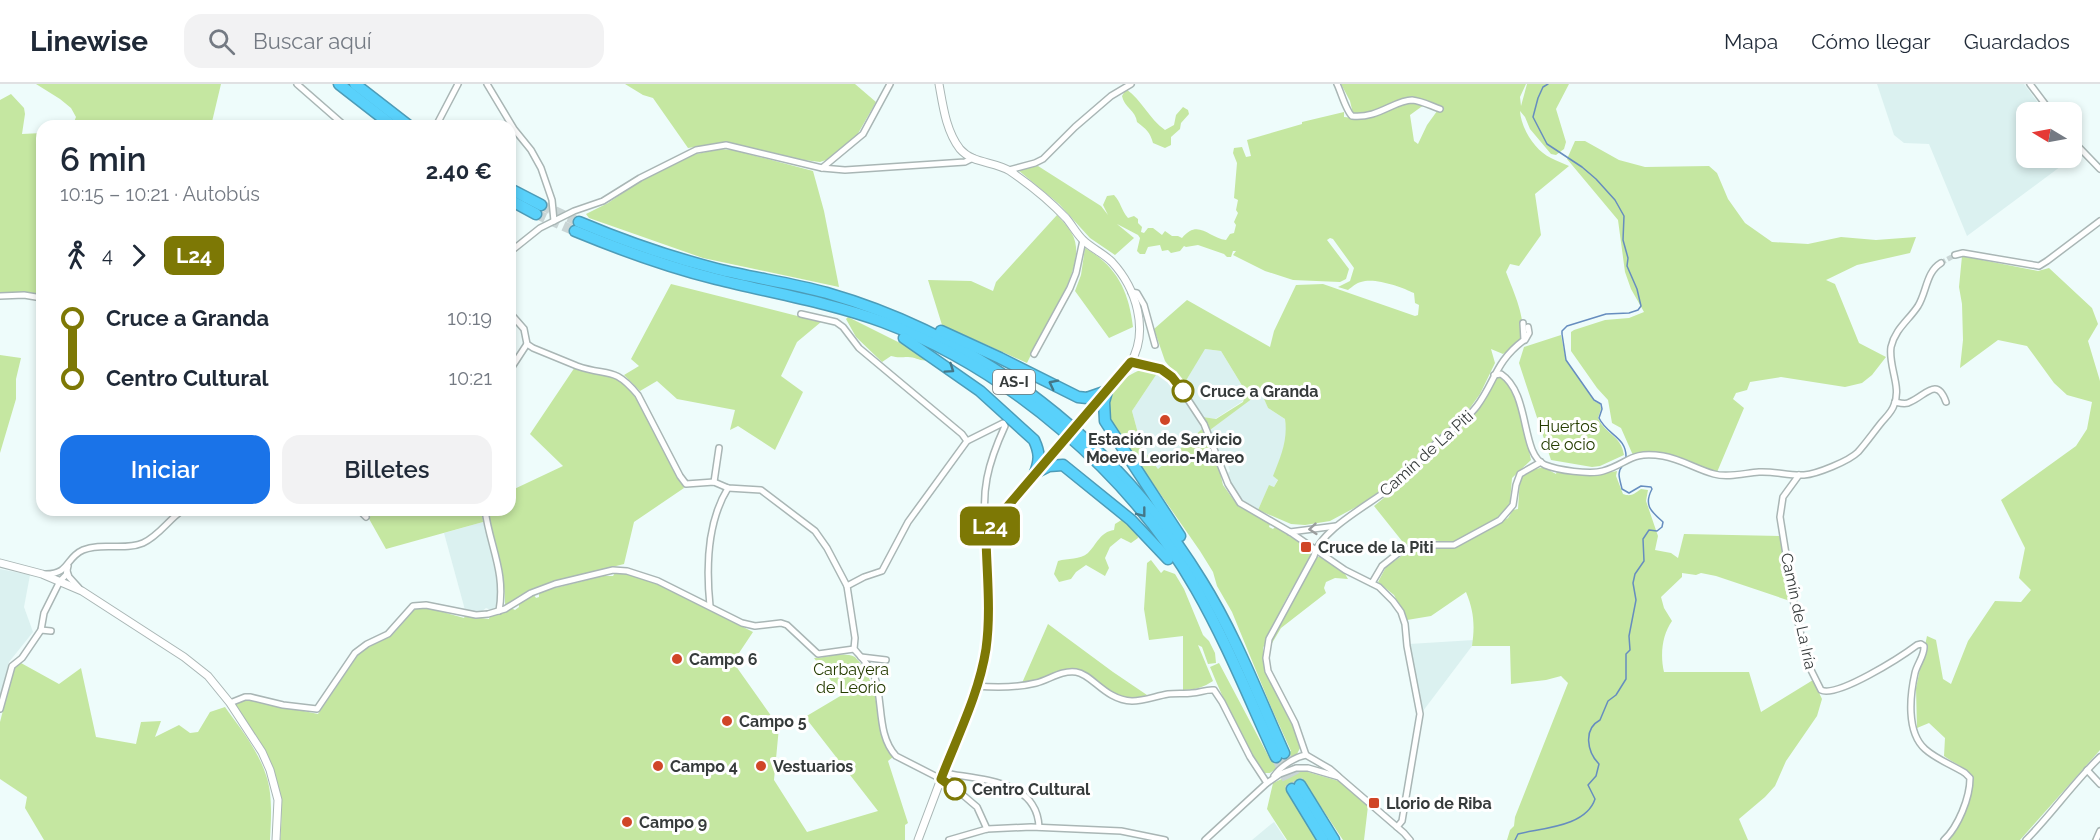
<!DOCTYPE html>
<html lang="es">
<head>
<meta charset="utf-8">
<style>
  body { margin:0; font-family:Raleway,sans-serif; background:#f2f2f3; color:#1f2937; height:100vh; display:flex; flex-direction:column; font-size:22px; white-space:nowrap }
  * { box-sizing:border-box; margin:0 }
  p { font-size:20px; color:#747a83 }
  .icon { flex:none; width:33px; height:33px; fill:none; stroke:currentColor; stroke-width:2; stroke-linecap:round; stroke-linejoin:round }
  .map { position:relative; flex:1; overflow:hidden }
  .sheet { position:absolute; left:36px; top:36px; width:480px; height:396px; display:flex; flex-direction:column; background:#fff; border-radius:18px; box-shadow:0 3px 9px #0003 }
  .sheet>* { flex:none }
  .badge { padding:0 12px; border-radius:9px; font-size:21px; line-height:39px }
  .needle { width:39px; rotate:280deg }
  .controls { position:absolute; left:2016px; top:18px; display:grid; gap:12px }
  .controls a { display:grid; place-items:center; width:66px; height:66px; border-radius:12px; background:#fff; box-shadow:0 3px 9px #0003; font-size:30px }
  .map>.badge { position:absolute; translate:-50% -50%; box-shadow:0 0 0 3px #fff }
  .legs { display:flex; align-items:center; gap:9px; height:66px; padding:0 24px; font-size:20px }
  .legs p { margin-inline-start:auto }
  .head { display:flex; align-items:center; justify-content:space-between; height:102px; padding:0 24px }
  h1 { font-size:33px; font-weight:600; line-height:45px }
  .action { display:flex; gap:12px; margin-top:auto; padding:12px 24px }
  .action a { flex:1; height:69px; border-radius:18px; background:#1a73e8; color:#fff; font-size:24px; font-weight:600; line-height:69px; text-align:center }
  .action a+a { background:#f2f2f3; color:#1f2937 }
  ul { padding:0 24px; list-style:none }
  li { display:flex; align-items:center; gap:21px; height:60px; font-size:22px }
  li i { display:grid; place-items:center; width:9px; height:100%; margin:0 8px; background:currentColor }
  li i::after { content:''; width:15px; height:15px; margin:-8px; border:4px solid; border-radius:50%; background:#fff }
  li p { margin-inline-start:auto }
  li:first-child i { background:linear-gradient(#0000 50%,currentColor 0) }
  li:last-child i { background:linear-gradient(currentColor 50%,#0000 0) }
  header { display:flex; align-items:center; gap:36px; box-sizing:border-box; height:84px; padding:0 30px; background:#fff; border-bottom:2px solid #e0e1e3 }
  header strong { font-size:28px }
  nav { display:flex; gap:33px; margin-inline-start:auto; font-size:21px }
  .search { width:420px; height:54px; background:#f2f2f3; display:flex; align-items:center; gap:15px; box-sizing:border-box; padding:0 21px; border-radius:18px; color:#747a83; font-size:22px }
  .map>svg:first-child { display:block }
  .built { fill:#dbf1f0 }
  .green { fill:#c5e7a1; fill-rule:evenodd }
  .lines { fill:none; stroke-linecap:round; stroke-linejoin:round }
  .stream { stroke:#668dbf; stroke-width:1.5 }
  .minor-tunnel { stroke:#c9d5d5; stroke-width:5; stroke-dasharray:5 2.5; stroke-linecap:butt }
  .motorway-tunnel { stroke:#c9d5d5; stroke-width:10; stroke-dasharray:10 5; stroke-linecap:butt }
  .minor-casing { stroke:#a9b6b5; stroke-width:8 }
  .tertiary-casing { stroke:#a9b6b5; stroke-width:9 }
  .motorway-casing { stroke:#4d9cb8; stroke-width:13 }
  .minor { stroke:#fff; stroke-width:5 }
  .tertiary { stroke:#fff; stroke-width:7 }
  .motorway { stroke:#59d1fb; stroke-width:10 }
  .tertiary-bridge-casing { stroke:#a9b6b5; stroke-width:9; stroke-linecap:butt }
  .tertiary-bridge { stroke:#fff; stroke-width:7 }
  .oneway { stroke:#478 }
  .oneway2 { stroke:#9a9d9d }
  .line-1-casing { stroke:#fff; stroke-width:14 }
  .line-1 { stroke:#7d7805; stroke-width:9 }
  .stop-1-dot { fill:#fff; stroke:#7d7805; stroke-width:3 }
  .poi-dot { fill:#d04627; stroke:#fff; stroke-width:2 }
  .labels { text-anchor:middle; stroke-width:6; stroke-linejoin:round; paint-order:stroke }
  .shield { fill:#fff; stroke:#727676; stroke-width:1.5 }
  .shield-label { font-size:15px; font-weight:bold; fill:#363b3b }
  .stop-label { font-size:16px; font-weight:bold; fill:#363b3b; stroke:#fff; text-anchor:start }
  .park-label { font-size:16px; fill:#253c00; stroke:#fff }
  .poi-label { font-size:16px; font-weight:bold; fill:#363b3b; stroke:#fff; text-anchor:start }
  .street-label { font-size:16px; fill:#363b3b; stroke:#fff }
</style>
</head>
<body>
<header>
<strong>Linewise</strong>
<div class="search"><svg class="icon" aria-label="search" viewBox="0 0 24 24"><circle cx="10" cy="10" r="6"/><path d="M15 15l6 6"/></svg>Buscar aquí</div>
<nav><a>Mapa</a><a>Cómo llegar</a><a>Guardados</a></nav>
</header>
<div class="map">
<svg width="2100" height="756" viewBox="0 0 2100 756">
  <rect width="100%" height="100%" fill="#eefcfb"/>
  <g class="built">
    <path d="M1877,0H2024L2045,28H2026V74H2072V65L2076,71L1967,152L1929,60L1904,59L1894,51Z"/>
    <path d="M1204,265L1221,267L1246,308L1243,317L1215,335L1203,333L1186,304L1187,295Z"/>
    <path d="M1158,288L1168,294L1184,313L1202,345L1158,385L1142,364L1132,327Z"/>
    <path d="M1261,307L1268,324L1285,335L1287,350L1282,370L1274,391L1278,395L1274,403L1269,402L1258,426L1243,417L1229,398L1226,391L1230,387L1227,378L1221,377L1210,346Z"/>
    <path d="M483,438L494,477L499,513L495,524L491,526L486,524L481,528H471L465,526L444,449Z"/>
    <path d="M0,485L30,491L24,523L33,548L9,578L0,613Z"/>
    <path d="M1474,556L1472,562L1423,627L1409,560Z"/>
    <path d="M1274,738L1286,756H1252L1270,741Z"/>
  </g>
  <g class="green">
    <path d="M36,0H221L211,42H76L74,38L76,33L71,24L60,15Z"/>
    <path d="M625,0H855L876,18L856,53L829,75L820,78L788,74L726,58L688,64L653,14L643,11Z"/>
    <path d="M1341,0H1526L1520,13L1521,22L1527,0H1569L1556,25L1566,58L1564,65L1556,71L1551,70L1530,45L1525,33L1520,27C1521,44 1535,67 1551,74C1556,77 1563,79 1569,82L1535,110L1541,151L1519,182L1510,180L1506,188C1512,204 1528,238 1521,254C1518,261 1509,266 1503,270L1491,265L1495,279L1480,310L1467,328L1429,361L1395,397L1358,422L1330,437L1305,441L1291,440L1258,426L1269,401L1274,403L1278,396L1273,392C1281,372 1288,356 1285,335L1268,324L1261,308L1210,346L1203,333L1216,335L1243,318L1246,308L1221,267L1205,265L1187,295L1186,304L1165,277L1154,245L1187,216L1270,263L1274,247L1296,201L1323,200L1415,232L1418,231L1419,221L1415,219L1414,209C1402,203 1374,193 1361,198C1356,199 1352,203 1348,206L1338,203L1350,197L1354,184L1333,155L1330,154L1327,156L1349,185L1346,195L1340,198L1293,196L1265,187L1233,171L1236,167H1233L1231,173H1227L1224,170L1198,161L1186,163L1184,162L1180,167L1171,169L1168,166L1162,167L1160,161L1148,163L1145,170H1140L1137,167L1140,154L1138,151L1117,140L1134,154L1115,171L1090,154L1059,120L1018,86L1038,82L1101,122L1108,131L1103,121L1107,112L1114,111C1121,118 1121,126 1128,134L1134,132L1138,135V139L1142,143L1141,148L1144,149L1148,144H1153L1162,151L1165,147L1172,152H1178L1182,154C1198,134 1209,154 1226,156L1230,150L1234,149L1236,141L1234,138L1238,129L1236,126L1238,116L1234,114L1237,79L1233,69L1234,64L1242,63L1246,73L1251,72L1247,56L1302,40V38L1344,28V33L1354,34L1350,17ZM1428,18L1440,23L1427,41L1418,60L1414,57L1410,31Z"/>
    <path d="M1126,5C1142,16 1149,35 1165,46L1174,41L1176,31L1183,23L1188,26L1189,30L1181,39L1180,45L1171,53V61L1165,64L1153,59C1150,48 1146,45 1137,38C1136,27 1124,23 1122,12Z"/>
    <path d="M11,10L24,24L25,30L22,50L42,49V211L21,208L0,210V16Z"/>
    <path d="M1575,57H1585L1619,76L1645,83L1709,82L1717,89L1728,115L1745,139L1772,158L1808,160L1841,153L1876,156L1916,153L1910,169L1857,181L1826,196L1835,200L1859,259L1886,273L1872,291L1862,299L1845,303L1781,293L1750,298L1747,306L1736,309L1733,315L1744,324L1715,393C1687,381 1667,372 1636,374L1632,369L1621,344L1612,339L1608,316L1597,304L1571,267V248L1574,246L1605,236L1629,234L1644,228L1631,205L1625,188L1618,136L1567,75Z"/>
    <path d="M720,65L733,66L813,87L824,127L839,203L703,174L589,134L586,130L608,119L639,98L692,71Z"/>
    <path d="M1057,131C1065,140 1075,149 1076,163C1079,193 1041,251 1027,279L942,241L928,196L971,197L993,207L996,198Z"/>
    <path d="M1085,164C1117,182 1129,208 1133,243L1109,254L1075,207L1081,191Z"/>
    <path d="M1962,172L2038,187L2049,184L2092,224L2098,240L2088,257L2100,297V666L2020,756H1949C1958,747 1978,702 1971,691C1966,684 1952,678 1944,672L1945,654L1929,639L1917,644L1916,604L1927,552L1936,556L1943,595L1951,600L1968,557L1995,517L2021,518L2031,506L2019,494L2025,464L2001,416L2076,362L2087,345L2092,318L2067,311L2054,299L2027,262L1998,256L1960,284L1963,256L1962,220L1959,203Z"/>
    <path d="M671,200L821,238L797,258L781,292L803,308L775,366L738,342L730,346L735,326L677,315L657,297L640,307L624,291L639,282L631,275Z"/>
    <path d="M848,233L918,268L929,276C920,278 916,273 908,273C901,273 898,274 891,272L882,278L856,253L846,235Z"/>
    <path d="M1561,251L1566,276L1594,317L1600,320L1601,325L1598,334C1606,351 1621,351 1624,371L1600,382L1592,383L1551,376L1519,279L1524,263Z"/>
    <path d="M0,271L21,274L16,295V315L0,369Z"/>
    <path d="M575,283L609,291L623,298L642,322L684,404L634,438L624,480L565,495L505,522C506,488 492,459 488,426H510V407L563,382L530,350Z"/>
    <path d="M1140,286H1151L1158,288L1132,327L1142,364L1158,385L1202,345L1219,384L1223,401L1238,422L1270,440L1269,443L1273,445L1275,443L1312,466L1311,471L1284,519L1263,564L1264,583L1297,651L1300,664L1297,670L1270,689H1265C1244,663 1223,614 1210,583L1219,579L1271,677L1291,667L1271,623L1232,528L1217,502L1213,488L1200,467L1109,336C1108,331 1106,325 1107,321C1109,304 1126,292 1140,286Z"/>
    <path d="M1500,293C1523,311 1525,350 1531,376L1512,394L1510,418L1504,430L1457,457L1449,458L1430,456L1406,462L1374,422L1411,392L1435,364L1471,334L1483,319L1496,294Z"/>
    <path d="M1543,383L1556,390L1557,387L1590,392L1617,387L1616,392L1623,410C1631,413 1634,410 1641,405L1648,406L1646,417L1658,452L1655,466L1671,469L1678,474L1684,450L1780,452L1790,517L1716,492L1701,489L1696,491L1682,489V493L1661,513L1664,524L1672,537C1662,551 1660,571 1664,588H1749L1761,628L1813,596L1822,615L1817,632L1786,677L1775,702L1765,713L1739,735L1748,756H1507L1510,746L1514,742L1515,733L1568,599L1561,592L1546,596L1511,600L1510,562H1472C1475,542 1474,527 1466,508L1431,532L1407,536L1394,511L1378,498L1386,483L1403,471L1418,464L1455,463L1508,434L1513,426L1518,425L1520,394L1530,387Z"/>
    <path d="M388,426H482L483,438L386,465L368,433Z"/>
    <path d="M1123,435L1137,448L1138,454L1131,459L1121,454L1110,463L1105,474L1109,484L1105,492L1086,481L1076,488L1071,495L1059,498L1054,490L1058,477C1068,474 1080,476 1088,469C1097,460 1100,448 1114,446L1115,440Z"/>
    <path d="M1317,473H1320L1345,490L1348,495L1335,494L1326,498L1324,504L1326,509L1281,544L1268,566L1280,536Z"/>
    <path d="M1151,476L1161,489L1164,486L1175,490L1184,505L1203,551L1209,557L1215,569L1216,579L1208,580L1202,563L1198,561L1213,597C1204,603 1195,606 1183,606V552L1149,556L1144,525L1147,479Z"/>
    <path d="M615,489C653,488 718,530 753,548L733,578L779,643L774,696L807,748L878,727L805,633L842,611L814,574C828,574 842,567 855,573C884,604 872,640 893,673L888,677L908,739L905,741V756H280C287,695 265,669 234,620L242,616H250L318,630L360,568L393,550L416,524L425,523L464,534L465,532L489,535L490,531L511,524L515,526L519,523V519L534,511L536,514L539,513V508L603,492H613Z"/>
    <path d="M1048,540L1113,588L1147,611C1120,623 1101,598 1079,585C1060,589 1042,597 1022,599Z"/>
    <path d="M21,579L59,600L81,584L96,653L136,660L141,638L161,637L155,653L179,641L190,649L198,648L210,628L225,623C240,644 258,666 266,691C273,711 271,735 270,756H44L25,724L27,713L0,695V638L14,583Z"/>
    <path d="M1301,686L1342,698L1368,722L1364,756H1343L1305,699L1288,707L1287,709L1318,756H1287L1267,725L1273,699Z"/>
  </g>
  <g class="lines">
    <g class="stream">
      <path d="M1548,0L1543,3L1538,14L1533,33L1547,60L1582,83L1596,95L1615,116L1624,132L1623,156L1628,174L1627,182L1637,205L1641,222L1638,226L1629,229L1606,230L1567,242L1562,247V250L1566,276L1594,316L1601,320L1602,325L1599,334C1607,351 1627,353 1626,374"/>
      <path d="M1515,756L1518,750C1541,744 1586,743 1595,715L1588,701L1596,692L1599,680C1587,668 1583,645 1600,636L1608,617L1616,611L1626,595V570L1630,566L1629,552L1636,516L1633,499L1635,490L1644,477L1643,455L1649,446L1657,447L1662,443L1663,438C1652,428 1643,422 1652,405L1651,403L1641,402L1629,409L1622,405C1620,395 1616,389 1623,381"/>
    </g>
    <path class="minor-tunnel" d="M1941,179L1955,171"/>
    <g class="motorway-tunnel">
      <path d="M541,121L579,138"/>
      <path d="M536,130L575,147"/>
      <path d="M1284,669L1300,701"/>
      <path d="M1276,673L1292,705"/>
    </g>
    <defs>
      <g id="minor">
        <path d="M297,0L345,42"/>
        <path d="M487,0L514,45L531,66L541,84L552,116L554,137"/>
        <path d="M1337,0C1341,8 1346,27 1352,32C1377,35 1395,16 1412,16C1422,17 1431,22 1440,25"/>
        <path d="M2030,0L2051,28"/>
        <path d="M436,42L458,0"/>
        <path d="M2072,56L2100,85"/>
        <path d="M822,84L863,50L890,0"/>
        <path d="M1009,86L1035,79L1043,75L1075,43L1111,12L1131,0"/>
        <path d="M510,168L540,144L574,127L603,117L640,94L696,66L726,61L822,84L845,86L965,78L973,74"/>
        <path d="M1955,171L1963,169L2039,182L2047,177L2100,137"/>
        <path d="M1131,208L1137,209L1144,221L1155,261"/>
        <path d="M0,212L24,211L42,214"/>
        <path d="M510,229L524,245L527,260L533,264C548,270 562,276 577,282C608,293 613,281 638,311L680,392L686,400L714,398L728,404L761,406L815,447L827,464L847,502L855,554L854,565C860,572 870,582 874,591C884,617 876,650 896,672L941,695L957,706L977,723L987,745"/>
        <path d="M801,230L836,238L843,243L859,264L962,350L967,357"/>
        <path d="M1525,256L1529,249L1528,243"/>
        <path d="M1034,270L1070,204L1076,189L1083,156"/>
        <path d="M1132,278L1161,285L1172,293L1183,308L1204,340L1228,400L1240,419L1290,448L1345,486L1379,503L1393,517L1401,528L1405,540L1407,562L1420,630L1402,737L1397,743"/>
        <path d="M510,286L527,260"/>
        <path d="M1494,291L1501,290C1531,310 1520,370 1545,381C1557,386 1590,391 1603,387C1630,379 1629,367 1663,372C1681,375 1696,385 1714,390C1728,394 1745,389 1759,388C1774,387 1789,392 1804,391C1817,390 1849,377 1858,368C1866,359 1873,349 1881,339C1885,334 1892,328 1894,321C1902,303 1888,282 1891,263C1895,245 1909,236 1918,222C1927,207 1926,188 1941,179"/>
        <path d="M1895,318C1900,319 1906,321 1910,318C1925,312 1937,292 1946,318"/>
        <path d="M1799,391L1783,413L1780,433L1794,520L1807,578L1821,606C1837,614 1901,573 1917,561L1921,560L1924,562C1925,571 1917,580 1915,589C1910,611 1906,648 1925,665C1936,675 1952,681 1965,689L1970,694C1970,714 1958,743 1944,756"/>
        <path d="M714,398L719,364"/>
        <path d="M359,426L366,433"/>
        <path d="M485,426C490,463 506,488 499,527"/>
        <path d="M1290,448L1336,442"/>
        <path d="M67,487L69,493L79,504"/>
        <path d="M46,490C70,490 65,474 83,466C102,458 124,467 143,459C159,452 169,435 183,426"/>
        <path d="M1372,499L1382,482L1401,467L1427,461H1454L1500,436L1513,421L1516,401L1520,390L1541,378"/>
        <path d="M847,502L864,493L882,487L908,438L967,357L1003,339L1005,342C988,379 980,408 987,449"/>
        <path d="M710,522C706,483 707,438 728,404"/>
        <path d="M41,546L51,547"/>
        <path d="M861,573L886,576"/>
        <path d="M976,602C997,604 1015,604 1036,599C1049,596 1061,586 1076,588C1092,590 1105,616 1132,617C1144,617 1156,612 1168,610C1176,609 1184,610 1192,609C1200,609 1206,605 1214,606L1222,618L1250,673L1267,699"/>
        <path d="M230,619L245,613H250L283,621L317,625L355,569L367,560L388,550L413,522L426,521L476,531L488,530L505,525L531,509L555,500L613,486L627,487L658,497L742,539L755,542L781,539L787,541L818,570L854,565"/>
        <path d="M0,625L12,582L22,574L41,546L44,529L60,497L66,491L68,482"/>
        <path d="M1306,671L1295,639L1268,587L1266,574L1269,555L1314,472C1321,442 1382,415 1405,392C1415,383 1423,372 1433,362C1447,349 1465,338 1477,322C1496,296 1495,278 1524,256L1523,239"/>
        <path d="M2087,686L2100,700"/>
        <path d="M944,689C979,696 1037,695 1039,743"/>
        <path d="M1274,692C1281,682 1295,673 1306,671L1330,685L1338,692"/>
        <path d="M949,756L987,745L1031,743L1121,747L1165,756"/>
        <path d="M1205,756L1267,699L1280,690L1296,684H1308L1339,693L1404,749L1410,756"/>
        <path d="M2026,756C2052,730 2073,699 2100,673"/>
        <path d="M2096,756L2100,747"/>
      </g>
      <g id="tertiary">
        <path d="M939,0C943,22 946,47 960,65C973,80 994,77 1010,87C1029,100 1050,117 1066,134C1072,141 1076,149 1083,156C1091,164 1103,169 1112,178C1136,204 1150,247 1130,280C1120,296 1104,311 1092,325"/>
        <path d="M0,479L42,490L82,507L184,573L208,592L230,619L262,668L270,686L278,716L276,756"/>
        <path d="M918,756L976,602L985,566L988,541L987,449L992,439L1052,371"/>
      </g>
      <g id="motorway">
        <path d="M339,0L393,42"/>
        <path d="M355,0L409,42"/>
        <path d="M510,105L541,121"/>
        <path d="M510,116L536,130"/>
        <path d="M579,138C624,157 670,173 717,185C753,194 791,199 827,209C983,254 1116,358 1201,496C1235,550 1258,611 1284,669"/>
        <path d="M575,147C621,166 668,183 716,195C772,209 828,218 883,238C1008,285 1130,389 1196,505C1227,559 1250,617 1276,673"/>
        <path d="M941,247L1000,274L1078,313L1087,314L1107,307"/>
        <path d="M904,254L980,307L1034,356C1040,369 1040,376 1035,389"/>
        <path d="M1107,307L1104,318L1105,337L1180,452"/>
        <path d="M1035,389L1049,382L1063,381L1131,436L1168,475"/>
        <path d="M1300,701L1334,756"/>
        <path d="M1292,705L1323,756"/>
      </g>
    </defs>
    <use href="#minor" class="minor-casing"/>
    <use href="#tertiary" class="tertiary-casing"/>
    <use href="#motorway" class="motorway-casing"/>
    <use href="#minor" class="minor"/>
    <use href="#tertiary" class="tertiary"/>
    <use href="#motorway" class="motorway"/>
    <defs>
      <path id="tertiary-bridge" d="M1052,371L1092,325"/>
    </defs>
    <use href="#tertiary-bridge" class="tertiary-bridge-casing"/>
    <use href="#tertiary-bridge" class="tertiary-bridge"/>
  </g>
  <defs><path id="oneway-chevron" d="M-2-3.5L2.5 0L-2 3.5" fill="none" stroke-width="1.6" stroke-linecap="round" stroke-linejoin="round" transform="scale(1.5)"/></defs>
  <g class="oneway">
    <use href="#oneway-chevron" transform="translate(950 285) rotate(34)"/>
    <use href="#oneway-chevron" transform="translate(1053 300) rotate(-153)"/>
    <use href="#oneway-chevron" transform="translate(1142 429) rotate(52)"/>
  </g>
  <use class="oneway2" href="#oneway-chevron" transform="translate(1313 445) rotate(175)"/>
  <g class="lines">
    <defs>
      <path id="line-1" d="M955,705L941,695C957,653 979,610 986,565C991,529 987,491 986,455L989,444L1131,278L1161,285L1172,293L1183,307"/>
    </defs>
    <use href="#line-1" class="line-1-casing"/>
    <use href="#line-1" class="line-1"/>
  </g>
  <g class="stop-1-dot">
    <circle cx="1183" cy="307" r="10"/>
    <circle cx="955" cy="705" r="10"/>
  </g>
  <g class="poi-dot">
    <circle cx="1165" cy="336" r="6"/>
    <rect x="1300" y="457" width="12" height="12" rx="3"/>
    <circle cx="677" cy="575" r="6"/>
    <circle cx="727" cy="637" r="6"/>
    <circle cx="658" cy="682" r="6"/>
    <circle cx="761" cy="682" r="6"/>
    <rect x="1368" y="713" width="12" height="12" rx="3"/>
    <circle cx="627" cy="738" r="6"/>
  </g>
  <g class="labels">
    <rect class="shield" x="993" y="286" width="42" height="24" rx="4.5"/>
    <g class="shield-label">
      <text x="1014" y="303">AS-I</text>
    </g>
    <g class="stop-label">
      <text x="1200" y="313">Cruce a Granda</text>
      <text x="972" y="711">Centro Cultural</text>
    </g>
    <g class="park-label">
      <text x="1568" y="348">Huertos<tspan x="1568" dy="18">de ocio</tspan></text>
      <text x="851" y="591">Carbayera<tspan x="851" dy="18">de Leorio</tspan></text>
    </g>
    <g class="poi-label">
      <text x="1165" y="361" text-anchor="middle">Estación de Servicio<tspan x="1165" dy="18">Moeve Leorio-Mareo</tspan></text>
      <text x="1318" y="469">Cruce de la Piti</text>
      <text x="689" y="581">Campo 6</text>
      <text x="739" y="643">Campo 5</text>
      <text x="670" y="688">Campo 4</text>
      <text x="773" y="688">Vestuarios</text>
      <text x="1386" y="725">Llorio de Riba</text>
      <text x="639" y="744">Campo 9</text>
    </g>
    <g class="street-label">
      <text transform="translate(1426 369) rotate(-42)" y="6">Camín de La Piti</text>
      <text transform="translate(1799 527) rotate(78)" y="6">Camín de La Iría</text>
    </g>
  </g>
</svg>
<div class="controls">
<a><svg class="needle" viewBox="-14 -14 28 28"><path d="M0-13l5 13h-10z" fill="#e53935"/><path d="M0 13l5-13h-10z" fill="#747a83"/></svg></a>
</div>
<b class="badge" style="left:990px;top:442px;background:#7d7805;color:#fff">L24</b>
<section class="sheet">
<div class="head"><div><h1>6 min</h1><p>10:15 – 10:21 · Autobús</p></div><b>2.40 €</b></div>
<div class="legs"><svg class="icon" aria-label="walk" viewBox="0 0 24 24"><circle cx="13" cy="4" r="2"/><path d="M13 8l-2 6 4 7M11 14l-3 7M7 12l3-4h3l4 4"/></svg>4<svg class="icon" aria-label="forward" viewBox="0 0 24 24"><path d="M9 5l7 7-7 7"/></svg><b class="badge" style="background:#7d7805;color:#fff">L24</b></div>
<ul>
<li><i style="color:#7d7805"></i><b>Cruce a Granda</b><p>10:19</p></li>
<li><i style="color:#7d7805"></i><b>Centro Cultural</b><p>10:21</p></li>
</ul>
<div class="action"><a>Iniciar</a><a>Billetes</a></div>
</section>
</div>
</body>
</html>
